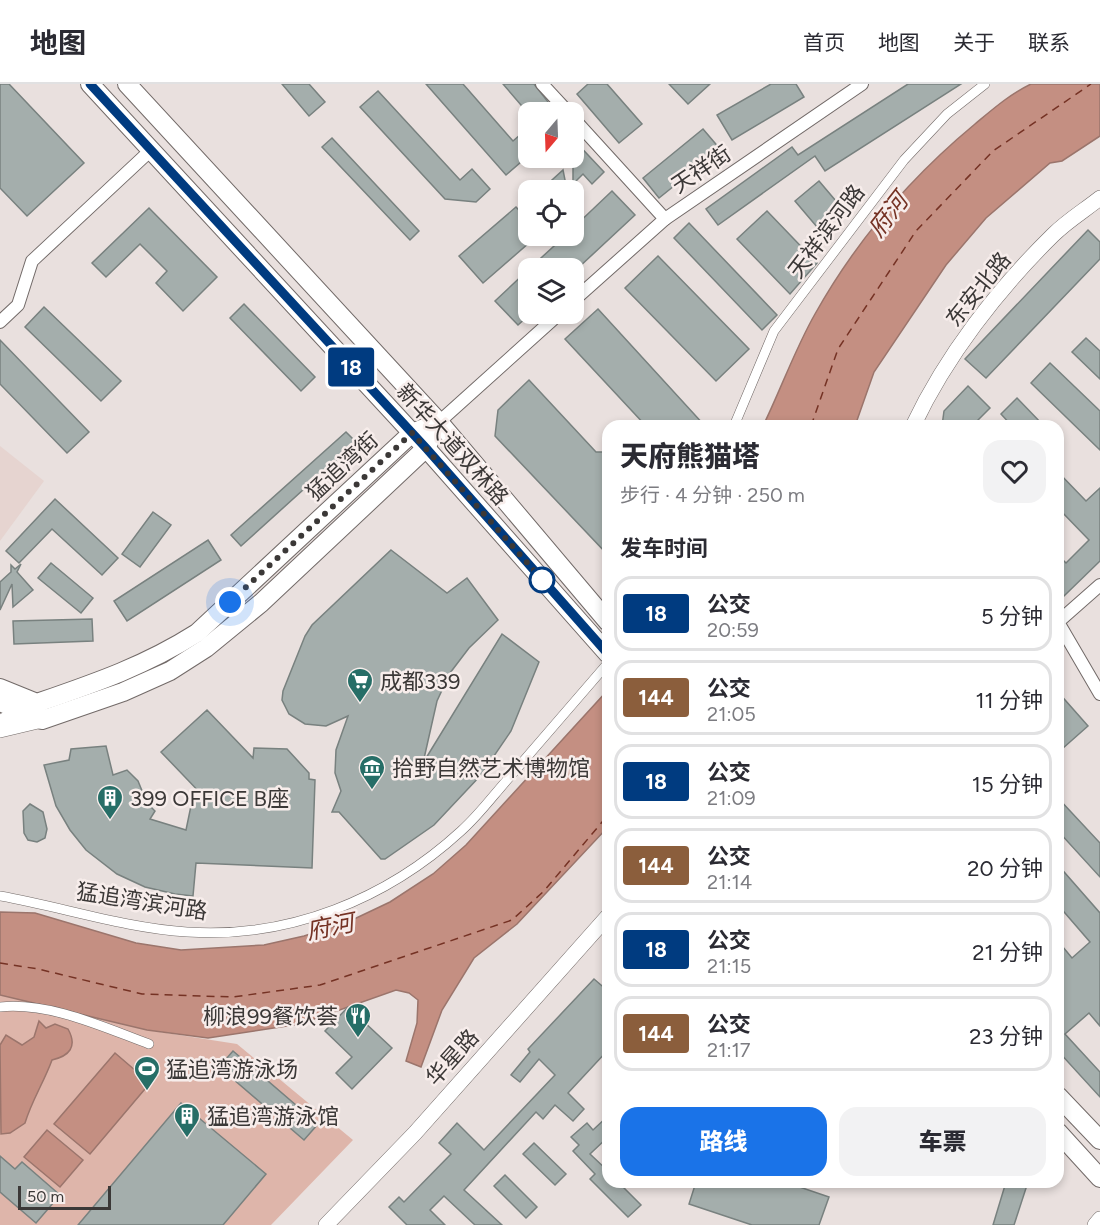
<!DOCTYPE html>
<html lang="zh">
<head>
<meta charset="utf-8">
<style>
  body { margin:0; font-family:Figtree,"Noto Sans SC",sans-serif; background:#f2f2f3; color:#2b2b33; height:100vh; display:flex; flex-direction:column; font-size:22px; white-space:nowrap }
  * { box-sizing:border-box; margin:0 }
  p { font-size:20px; color:#7c7c81 }
  .icon { flex:none; width:33px; height:33px; fill:none; stroke:currentColor; stroke-width:2; stroke-linecap:round; stroke-linejoin:round }
  .map { position:relative; flex:1; overflow:hidden }
  .panel { position:absolute; left:602px; top:336px; width:462px; height:768px; display:flex; flex-direction:column; background:#fff; border-radius:18px; box-shadow:0 3px 9px #0003 }
  .panel>* { flex:none }
  .badge { padding:0 12px; border-radius:4px; font-size:21px; line-height:39px }
  .needle { width:39px; rotate:199deg }
  .fabs { position:absolute; left:518px; top:18px; display:grid; gap:12px }
  .fabs a { display:grid; place-items:center; width:66px; height:66px; border-radius:12px; background:#fff; box-shadow:0 3px 9px #0003; font-size:30px }
  .scale { position:absolute; left:18px; bottom:15px; width:93px; box-sizing:border-box; padding-left:6px; border:3px solid #3b3837; border-top:0; font-size:16px; line-height:21px; white-space:nowrap; color:#3b3837; -webkit-text-stroke:4px #f7edeb; paint-order:stroke }
  .you { position:absolute; width:30px; height:30px; margin:-15px; border:4px solid #fff; border-radius:50%; background:#1a73e8; box-shadow:0 0 0 9px #1a73e833 }
  .map>.badge { position:absolute; translate:-50% -50%; box-shadow:0 0 0 3px #fff }
  h2 { padding:0 18px; font-size:22px; line-height:54px }
  .round { display:grid; place-items:center; flex:none; width:63px; height:63px; border-radius:18px; background:#f2f2f3 }
  .headline { display:flex; align-items:center; justify-content:space-between; height:102px; padding:0 18px }
  h1 { font-size:28px; font-weight:800; line-height:45px }
  .button { display:flex; gap:12px; margin-top:auto; padding:12px 18px }
  .button a { flex:1; height:69px; border-radius:18px; background:#1a73e8; color:#fff; font-size:24px; font-weight:800; line-height:69px; text-align:center }
  .button a+a { background:#f2f2f3; color:#2b2b33 }
  ul { padding:0; list-style:none }
  li { display:flex; align-items:center; gap:18px; height:75px; margin:0 12px 9px; padding:0 6px; border:3px solid #e1e1e2; border-radius:18px }
  li div { flex:1 }
  li b { display:block; font-size:22px }
  li em { font-style:normal }
  li .badge { min-width:66px; font-weight:700; text-align:center }
  header { display:flex; align-items:center; gap:36px; box-sizing:border-box; height:84px; padding:0 30px; background:#fff; border-bottom:2px solid #e1e1e2 }
  header strong { font-size:28px }
  nav { display:flex; gap:33px; margin-inline-start:auto; font-size:21px }
  .map>svg:first-child { display:block }
  .built { fill:#e6d4d0 }
  .green { fill:#deb5aa }
  .water { fill:#c48f82; stroke:#9b756c; stroke-width:1.5 }
  .lines { fill:none; stroke-linecap:round; stroke-linejoin:round }
  .ferry { stroke:#753224; stroke-width:1.5; stroke-dasharray:8 6; stroke-linecap:butt }
  .building { fill:#a4aeac; stroke:#78817f; stroke-width:1.5 }
  .pedestrian-casing { stroke:#726a68; stroke-width:10 }
  .minor-casing { stroke:#726a68; stroke-width:14 }
  .tertiary-casing { stroke:#726a68; stroke-width:16 }
  .primary-casing { stroke:#726a68; stroke-width:20 }
  .pedestrian { stroke:#fff; stroke-width:9 }
  .minor { stroke:#fff; stroke-width:12 }
  .tertiary { stroke:#fff; stroke-width:15 }
  .primary { stroke:#fff; stroke-width:18 }
  .line-casing { stroke:#fff; stroke-width:14 }
  .line { stroke:#003b80; stroke-width:9 }
  .walk { stroke:#3b3837; stroke-width:6; stroke-dasharray:0 10.8 }
  .stop-dot { fill:#fff; stroke:#003b80; stroke-width:3 }
  .labels { text-anchor:middle; stroke-width:5; stroke-linejoin:round; paint-order:stroke }
  .street-label { font-size:22px; fill:#3b3837; stroke:#f7edeb }
  .poi-label { font-size:22px; fill:#3b3837; stroke:#f7edeb; text-anchor:start }
  .water-label { font-size:24px; font-style:italic; fill:#753224; stroke:#f7edeb }
</style>
</head>
<body>
<header>
<strong>地图</strong>
<nav><a>首页</a><a>地图</a><a>关于</a><a>联系</a></nav>
</header>
<div class="map">
<svg width="1100" height="1141" viewBox="0 0 1100 1141">
  <rect width="100%" height="100%" fill="#e9e0de"/>
  <path class="built" d="M0,362L44,397L0,457Z"/>
  <path class="green" d="M0,911L147,946L237,960L353,1056L271,1141H0Z"/>
  <g class="water">
    <path d="M1031,0H1100V52L1062,77L1050,79L986,134L946,181L874,288L855,342H763C781,305 795,265 815,230C856,157 911,93 975,40C993,25 1010,10 1031,0Z"/>
    <path d="M607,607V744L517,840L474,874L442,926L421,983L406,977L417,939L418,916L409,909L396,906L300,940L208,954L147,946L0,911V828L35,829L136,859L181,866L264,861L304,852L350,837L390,818L433,790L466,761Z"/>
    <path d="M39,937L46,944L55,940L68,945C78,963 69,972 52,976C44,998 32,1016 25,1039L10,1049L1,1050L0,961L6,951L22,961L34,953Z"/>
    <path d="M115,969L150,999L90,1070L54,1040Z"/>
    <path d="M47,1046L83,1076L60,1103L24,1073Z"/>
  </g>
  <g class="lines">
    <g class="ferry">
      <path d="M811,342L838,265L916,147L993,67L1091,0"/>
      <path d="M0,879L38,885L142,910L233,913L320,901L512,836L544,807L608,731"/>
    </g>
  </g>
  <g class="building">
    <path d="M0,0H9L84,79L27,132L0,104Z"/>
    <path d="M282,0H309L325,18L309,32Z"/>
    <path d="M426,0H463L513,57L528,44V72L506,91Z"/>
    <path d="M503,0H534L552,23L553,28H527Z"/>
    <path d="M588,0H607L642,40L619,59L577,10Z"/>
    <path d="M669,0H710L688,20Z"/>
    <path d="M771,0H796L804,13L732,56L717,31Z"/>
    <path d="M908,0H961L825,87L815,72L718,141L706,125L792,63L798,71Z"/>
    <path d="M378,7L460,96L472,85L490,105L476,118L445,115L360,23Z"/>
    <path d="M703,45L720,65L659,114L643,94Z"/>
    <path d="M332,54L419,147L410,156L322,63Z"/>
    <path d="M573,55L604,88L592,100L583,90L573,100Z"/>
    <path d="M563,86L567,106H541Z"/>
    <path d="M819,97L841,123L817,143L795,117Z"/>
    <path d="M612,107L635,131L578,184H530L565,152H573V144Z"/>
    <path d="M516,123L528,136V152H537L483,199L459,172Z"/>
    <path d="M149,124L217,193L183,227L156,199L167,187L140,160L106,193L92,179Z"/>
    <path d="M767,127L817,179L790,210L737,155Z"/>
    <path d="M689,139L777,231L762,246L674,154Z"/>
    <path d="M1088,146L1100,158V175L986,294L965,275Z"/>
    <path d="M658,172L749,265L716,297L625,204Z"/>
    <path d="M528,186V232L518,241L495,217Z"/>
    <path d="M244,220L315,293L301,307L230,234Z"/>
    <path d="M44,223L121,297L101,317L25,243Z"/>
    <path d="M598,225L705,342H646L565,255Z"/>
    <path d="M1086,254L1100,267V295L1072,268Z"/>
    <path d="M0,256L89,348L67,369L0,300Z"/>
    <path d="M1050,279L1100,327V366L1031,299Z"/>
    <path d="M529,296L596,368H608V471L495,352L498,326Z"/>
    <path d="M968,302L990,324L972,342H942L944,327Z"/>
    <path d="M1017,314L1044,342H1012L1001,330Z"/>
    <path d="M346,348L356,358L241,462L231,451Z"/>
    <path d="M1058,388L1086,417L1100,404V477L1064,512L1058,506V471L1066,479L1089,456L1058,424Z"/>
    <path d="M55,415L118,474L102,491L52,445L19,479L6,467Z"/>
    <path d="M153,428L171,441L140,483L122,470Z"/>
    <path d="M208,456L221,476L127,537L114,517Z"/>
    <path d="M391,466L447,509L467,494L498,536L469,564L450,589L437,617L423,679L502,550L539,578L511,647L481,691L434,741L385,775H381L339,728H332L341,707L335,689L336,666L348,632L326,642L305,640L289,630L282,616L283,607L305,552L312,541Z"/>
    <path d="M51,479L93,514L81,529L38,494Z"/>
    <path d="M21,480L17,488L33,506L13,523L12,500L0,526V498L11,488V481L15,485Z"/>
    <path d="M92,535L93,557L14,560L13,537Z"/>
    <path d="M1058,608L1088,642L1062,665L1058,660Z"/>
    <path d="M207,626L253,674L254,664L287,665L309,689V695L315,696L312,784L196,779L193,812L175,810L145,803L117,790L86,766L70,746L56,722L44,681L69,676L71,665L106,662L113,691L127,686L138,697L147,719L155,727L150,735L186,746L192,717L207,716L161,668Z"/>
    <path d="M1058,714L1100,759V793L1058,747Z"/>
    <path d="M30,720L43,728L47,745L45,754L37,758L28,756L24,749L23,727Z"/>
    <path d="M1058,781L1100,829V942L1089,929L1065,950L1100,988V1013L1058,967V857L1072,874L1090,858L1058,821Z"/>
    <path d="M594,895L608,907V966L568,1009L584,1025L573,1037L555,1021L543,1035L536,1028L464,1106L502,1141H475L444,1112L430,1126L445,1141H407L389,1123L399,1113L404,1118L451,1070L439,1059L457,1039L484,1066L555,991L539,975L520,998L511,991L530,968L528,965Z"/>
    <path d="M348,923L392,964L352,1005L336,989L352,973L325,947Z"/>
    <path d="M233,967L318,1040L304,1056L219,983Z"/>
    <path d="M181,1019L266,1090L223,1141H78Z"/>
    <path d="M608,1032V1053L590,1070L608,1087V1098H618L641,1121L628,1133L590,1095L595,1090L573,1067L579,1061L571,1053L587,1039L593,1046Z"/>
    <path d="M534,1059L566,1090L555,1101L523,1070Z"/>
    <path d="M0,1072L15,1085L22,1078L60,1111L36,1139L0,1108Z"/>
    <path d="M505,1091L537,1123L526,1134L494,1102Z"/>
    <path d="M696,1098H785L829,1113L819,1141H752L689,1120Z"/>
    <path d="M1006,1098H1028L1014,1141H993Z"/>
  </g>
  <g class="lines">
    <defs>
      <g id="pedestrian">
        <path d="M734,342L774,247L904,76L947,30L985,0"/>
        <path d="M0,812C62,823 125,844 187,848C289,855 387,815 461,747C478,732 492,713 507,696C541,657 574,618 608,579"/>
        <path d="M0,923C50,918 103,943 149,960"/>
      </g>
      <g id="minor">
        <path d="M542,0L568,28"/>
        <path d="M573,34L665,135"/>
        <path d="M573,217L665,135L862,0"/>
        <path d="M0,238L18,221L32,177L151,66"/>
        <path d="M439,338L559,230"/>
        <path d="M1058,538L1100,610"/>
        <path d="M1058,538L1100,501"/>
      </g>
      <g id="tertiary">
        <path d="M913,342C946,272 998,205 1053,151C1067,137 1085,126 1100,114"/>
        <path d="M0,639L27,623"/>
        <path d="M0,646L42,636L41,631"/>
        <path d="M326,1141L415,1049L608,832"/>
        <path d="M1095,1141L1100,1135"/>
      </g>
      <g id="primary">
        <path d="M90,0L426,364L608,570"/>
        <path d="M127,0L439,338L608,538"/>
        <path d="M0,604L37,619C95,599 145,582 197,549L412,349L424,344"/>
        <path d="M0,618L42,636L123,608L170,587L206,564L261,519L426,364L439,338"/>
        <path d="M1058,1012L1100,1056"/>
        <path d="M1058,1048L1100,1094"/>
      </g>
    </defs>
    <use href="#pedestrian" class="pedestrian-casing"/>
    <use href="#minor" class="minor-casing"/>
    <use href="#tertiary" class="tertiary-casing"/>
    <use href="#primary" class="primary-casing"/>
    <use href="#pedestrian" class="pedestrian"/>
    <use href="#minor" class="minor"/>
    <use href="#tertiary" class="tertiary"/>
    <use href="#primary" class="primary"/>
  </g>
  <g class="lines">
    <defs>
      <path id="line" d="M90,0L426,364L608,570"/>
    </defs>
    <use href="#line" class="line-casing"/>
    <use href="#line" class="line"/>
    <path class="walk" d="M230,518L412,349L547,501L542,496"/>
  </g>
  <defs>
    <symbol id="supermarket-pin" viewBox="-11 -11 22 30"><path d="M0 17L-7.5 6A9.5 9.5 0 1 1 7.5 6Z" fill="#266e67" stroke="#f7edeb"/><path d="M-6-5.5h2.5l.6 2H6L4.5 2H-2.5L-4.4-4H-6ZM-1.5 3.2a1.3 1.3 0 1 0 .1 0ZM3 3.2a1.3 1.3 0 1 0 .1 0Z" fill="#fff"/></symbol>
    <symbol id="museum-pin" viewBox="-11 -11 22 30"><path d="M0 17L-7.5 6A9.5 9.5 0 1 1 7.5 6Z" fill="#266e67" stroke="#f7edeb"/><path d="M0-6L6-3V-2H-6V-3ZM-5-1h2V3h-2ZM-1-1h2V3h-2ZM3-1h2V3H3ZM-6 4H6V6H-6Z" fill="#fff"/></symbol>
    <symbol id="building-pin" viewBox="-11 -11 22 30"><path d="M0 17L-7.5 6A9.5 9.5 0 1 1 7.5 6Z" fill="#266e67" stroke="#f7edeb"/><path d="M-4-6H4V6H1V3H-1V6H-4ZM-2.5-4.3h1.7v1.8h-1.7ZM.8-4.3h1.7v1.8H.8ZM-2.5-1h1.7V.8h-1.7ZM.8-1h1.7V.8H.8Z" fill="#fff"/></symbol>
    <symbol id="restaurant-pin" viewBox="-11 -11 22 30"><path d="M0 17L-7.5 6A9.5 9.5 0 1 1 7.5 6Z" fill="#266e67" stroke="#f7edeb"/><path d="M-5-6h1v4h1v-4h1v4h1v-4h1v5L-1.5 .5V6h-2V.5L-5-1ZM5-6V6H3V1.5H1.5Q1.5-4 5-6Z" fill="#fff"/></symbol>
    <symbol id="stadium-pin" viewBox="-11 -11 22 30"><path d="M0 17L-7.5 6A9.5 9.5 0 1 1 7.5 6Z" fill="#266e67" stroke="#f7edeb"/><path d="M0-5a6.5 5 0 1 0 0 10a6.5 5 0 1 0 0-10ZM-3.5-1.8h7v3.6h-7Z" fill="#fff"/></symbol>
  </defs>
  <g fill-rule="evenodd">
    <use href="#supermarket-pin" x="345" y="582" width="30" height="40"/>
    <use href="#museum-pin" x="357" y="669" width="30" height="40"/>
    <use href="#building-pin" x="95" y="699" width="30" height="40"/>
    <use href="#restaurant-pin" x="343" y="917" width="30" height="40"/>
    <use href="#stadium-pin" x="132" y="970" width="30" height="40"/>
    <use href="#building-pin" x="172" y="1017" width="30" height="40"/>
  </g>
  <circle class="stop-dot" cx="542" cy="496" r="12"/>
  <g class="labels">
    <g class="street-label">
      <text transform="translate(701 85) rotate(-34)" y="8">天祥街</text>
      <text transform="translate(826 147) rotate(-53)" y="8">天祥滨河路</text>
      <text transform="translate(978 205) rotate(-51)" y="8">东安北路</text>
      <text transform="translate(453 360) rotate(48)" y="8">新华大道双林路</text>
      <text transform="translate(342 382) rotate(-43)" y="8">猛追湾街</text>
      <text transform="translate(142 817) rotate(9)" y="8">猛追湾滨河路</text>
      <text transform="translate(452 973) rotate(-48)" y="8">华星路</text>
    </g>
    <g class="poi-label">
      <text x="380" y="605">成都339</text>
      <text x="392" y="692">拾野自然艺术博物馆</text>
      <text x="130" y="722">399 OFFICE B座</text>
      <text x="338" y="940" text-anchor="end">柳浪99餐饮荟</text>
      <text x="166" y="993">猛追湾游泳场</text>
      <text x="207" y="1040">猛追湾游泳馆</text>
    </g>
    <g class="water-label">
      <text transform="translate(888 131) rotate(-52)" y="8">府河</text>
      <text transform="translate(330 843) rotate(-11)" y="8">府河</text>
    </g>
  </g>
</svg>
<div class="fabs">
<a><svg class="needle" viewBox="-14 -14 28 28"><path d="M0-13l5 13h-10z" fill="#e53935"/><path d="M0 13l5-13h-10z" fill="#7c7c81"/></svg></a>
<a><svg class="icon" aria-label="locate" viewBox="0 0 24 24"><circle cx="12" cy="12" r="6"/><path d="M12 2v4M12 18v4M2 12h4M18 12h4"/></svg></a>
<a><svg class="icon" aria-label="layers" viewBox="0 0 24 24"><path d="M12 4l9 5-9 5-9-5zM3 14l9 5 9-5"/></svg></a>
</div>
<div class="scale">50 m</div>
<div class="you" style="left:230px;top:518px"></div>
<b class="badge" style="left:351px;top:283px;background:#003b80;color:#fff">18</b>
<section class="panel">
<div class="headline"><div><h1>天府熊猫塔</h1><p>步行 · 4 分钟 · 250 m</p></div><a class="round"><svg class="icon" aria-label="heart" viewBox="0 0 24 24"><path d="M12 20l-8-8c-3-5 5-10 8-4 3-6 11-1 8 4z"/></svg></a></div>
<h2>发车时间</h2>
<ul>
<li><span class="badge" style="background:#003b80;color:#fff">18</span><div><b>公交</b><p>20:59</p></div><em>5 分钟</em></li>
<li><span class="badge" style="background:#8b5e3c;color:#fff">144</span><div><b>公交</b><p>21:05</p></div><em>11 分钟</em></li>
<li><span class="badge" style="background:#003b80;color:#fff">18</span><div><b>公交</b><p>21:09</p></div><em>15 分钟</em></li>
<li><span class="badge" style="background:#8b5e3c;color:#fff">144</span><div><b>公交</b><p>21:14</p></div><em>20 分钟</em></li>
<li><span class="badge" style="background:#003b80;color:#fff">18</span><div><b>公交</b><p>21:15</p></div><em>21 分钟</em></li>
<li><span class="badge" style="background:#8b5e3c;color:#fff">144</span><div><b>公交</b><p>21:17</p></div><em>23 分钟</em></li>
</ul>
<div class="button"><a>路线</a><a>车票</a></div>
</section>
</div>
</body>
</html>
